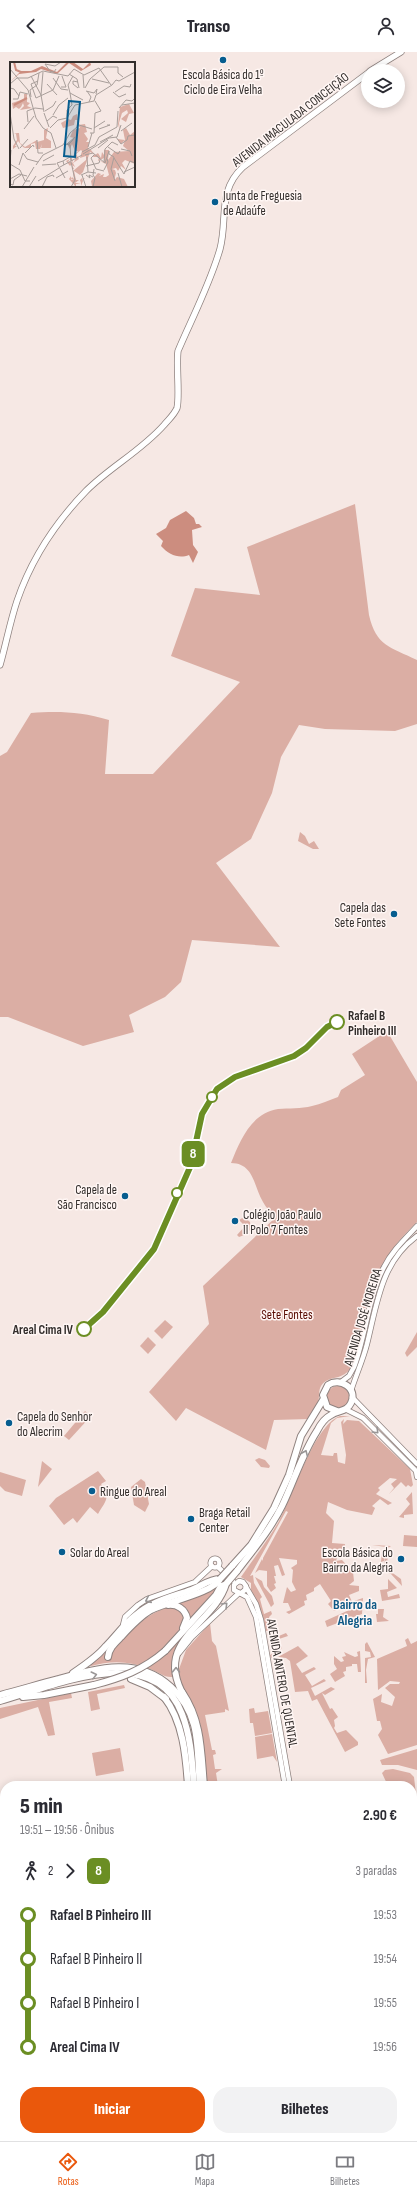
<!DOCTYPE html>
<html lang="pt">
<head>
<meta charset="utf-8">
<style>
  body { margin:0; font-family:"Sofia Sans Condensed",sans-serif; background:#f2f2f3; color:#2b2b33; height:100vh; display:flex; flex-direction:column; font-size:15px; white-space:nowrap }
  * { box-sizing:border-box; margin:0 }
  p { font-size:13px; color:#7c7c81 }
  .icon { flex:none; width:22px; height:22px; fill:none; stroke:currentColor; stroke-width:2; stroke-linecap:round; stroke-linejoin:round }
  .map { position:relative; flex:1; overflow:hidden }
  .drawer { position:absolute; left:0px; top:1729px; width:417px; height:360px; display:flex; flex-direction:column; background:#fff; border-radius:16px 16px 0 0; box-shadow:0 2px 10px #0003 }
  .drawer>* { flex:none }
  .badge { padding:0 8px; border-radius:6px; font-size:14px; line-height:26px }
  .buttons { position:absolute; left:361px; top:12px; display:grid; gap:8px }
  .buttons a { display:grid; place-items:center; width:44px; height:44px; border-radius:50%; background:#fff; box-shadow:0 2px 10px #0003; font-size:20px }
  .map>.badge { position:absolute; translate:-50% -50%; box-shadow:0 0 0 2px #fff }
  .legs { display:flex; align-items:center; gap:6px; height:44px; padding:0 20px; font-size:13px }
  .legs p { margin-inline-start:auto }
  .head { display:flex; align-items:center; justify-content:space-between; height:68px; padding:0 20px }
  h1 { font-size:22px; font-weight:800; line-height:30px }
  .action { display:flex; gap:8px; margin-top:auto; padding:8px 20px }
  .action a { flex:1; height:46px; border-radius:16px; background:#ea580c; color:#fff; font-size:16px; font-weight:800; line-height:46px; text-align:center }
  .action a+a { background:#f2f2f3; color:#2b2b33 }
  ul { padding:0 20px; list-style:none }
  li { display:flex; align-items:center; gap:14px; height:44px; font-size:15px }
  li i { display:grid; place-items:center; width:6px; height:100%; margin:0 5px; background:currentColor }
  li i::after { content:''; width:10px; height:10px; margin:-5px; border:3px solid; border-radius:50%; background:#fff }
  li p { margin-inline-start:auto }
  li:first-child i { background:linear-gradient(#0000 50%,currentColor 0) }
  li:last-child i { background:linear-gradient(currentColor 50%,#0000 0) }
  header { display:flex; justify-content:space-between; align-items:center; height:52px; padding:0 20px; background:#fff; font-size:18px; font-weight:800 }
  .tabs { display:flex; justify-content:space-around; align-items:center; height:56px; border-top:1px solid #e1e1e2; background:#fff; font-size:11px; color:#7c7c81 }
  .tabs a { display:grid; justify-items:center; gap:2px }
  .tabs .selected { color:#ea580c }
  .map>svg:first-child { display:block }
  .green { fill:#dbaea4 }
  .water { fill:#cc8d7f }
  .lines { fill:none; stroke-linecap:round; stroke-linejoin:round }
  .tertiary-casing { stroke:#8f827f; stroke-width:6 }
  .primary-casing { stroke:#8f827f; stroke-width:7 }
  .trunk-casing { stroke:#8f827f; stroke-width:8 }
  .tertiary { stroke:#fff; stroke-width:4.5 }
  .primary { stroke:#fff; stroke-width:5.5 }
  .trunk { stroke:#fff; stroke-width:6 }
  .trunk-bridge-casing { stroke:#8f827f; stroke-width:8; stroke-linecap:butt }
  .trunk-bridge { stroke:#fff; stroke-width:6 }
  .oneway { stroke:#999696 }
  .line-1-casing { stroke:#fff; stroke-width:9 }
  .line-1 { stroke:#6b8e23; stroke-width:6 }
  .poi-dot { fill:#065d8f; stroke:#fff6f4; stroke-width:1.5 }
  .stop-1-dot { fill:#fff; stroke:#6b8e23; stroke-width:2 }
  .labels { text-anchor:middle; stroke-width:3; stroke-linejoin:round; paint-order:stroke }
  .poi-label { font-size:13px; fill:#332e2c; stroke:#fff6f4; text-anchor:start }
  .street-label { font-size:13px; fill:#332e2c; stroke:#fff6f4 }
  .stop-label { font-size:13px; font-weight:bold; fill:#332e2c; stroke:#fff6f4; text-anchor:start }
  .park-label { font-size:13px; fill:#570a00; stroke:#fff6f4 }
  .neighbourhood-label { font-size:14px; font-weight:bold; fill:#0f5986; stroke:#fff6f4 }
  .inset-river { fill:none; stroke:#cc8d7f; stroke-width:2 }
  .inset-road { fill:none; stroke:#a89e9a; stroke-width:1 }
  .view { fill:#065d8f; fill-opacity:0.15; stroke:#065d8f; stroke-width:2 }
  .inset-edge { fill:none; stroke:#332e2c; stroke-width:2 }
</style>
</head>
<body>
<header><svg class="icon" aria-label="back" viewBox="0 0 24 24"><path d="M15 5l-7 7 7 7"/></svg>Transo<svg class="icon" aria-label="person" viewBox="0 0 24 24"><circle cx="12" cy="8" r="4"/><path d="M4 21q1-7 8-7t8 7"/></svg></header>
<div class="map">
<svg width="417" height="2089" viewBox="0 0 417 2089">
  <rect width="100%" height="100%" fill="#f6e8e4"/>
  <g class="green">
    <path d="M355,452L369,563C376,594 390,595 417,608V672L395,679L325,677L299,673L281,705L272,741L251,787L216,811L280,895L192,888L181,930L165,945L129,963L134,980L83,994L8,965H0V704L7,700L31,661C60,659 81,660 109,668L105,722H153L240,630L171,604L195,536L260,543L247,495Z"/>
    <path d="M300,780L305,784L309,792L314,789L319,797H313L298,789Z"/>
    <path d="M387,979L417,1030V1170C405,1182 392,1195 384,1211C369,1236 362,1284 352,1314C343,1330 329,1322 321,1334C318,1339 320,1345 318,1350C317,1356 312,1362 309,1367L274,1368L266,1398L186,1356L176,1369L149,1340L209,1272L203,1234L276,1165C271,1160 266,1156 263,1150C254,1135 254,1111 231,1111C240,1089 251,1061 278,1057C289,1056 301,1057 312,1054C321,1052 329,1048 338,1045L341,1038L365,1023L352,1002Z"/>
    <path d="M244,1165L250,1170L251,1176L247,1182L239,1185L237,1183L245,1174L239,1168Z"/>
    <path d="M165,1268L173,1275L162,1287L154,1279Z"/>
    <path d="M417,1280V1295L407,1305L405,1301Z"/>
    <path d="M148,1285L156,1293L148,1302L140,1294Z"/>
    <circle cx="338" cy="1345" r="11"/>
    <path d="M85,1359L91,1364L69,1388L64,1384Z"/>
    <path d="M340,1364H350L337,1366L331,1371L321,1403L333,1404L334,1401H337L338,1410L345,1412L346,1403L341,1370L344,1367L343,1372L347,1368L359,1369L410,1417L413,1433L411,1435L408,1433L406,1435L401,1430L389,1442L394,1436L391,1432L397,1427L390,1426L378,1436L380,1438L376,1442L392,1451L388,1453L380,1447L372,1454L375,1456L372,1463L347,1458L328,1450L326,1461L334,1469L332,1491L345,1492L344,1500L339,1499L336,1509L342,1508L353,1520L354,1529L349,1533L359,1534V1539L349,1543L353,1552L334,1559L328,1552L331,1549L320,1532L314,1536V1539L306,1543L307,1548L304,1549L305,1553L289,1562L286,1560L291,1558L288,1551H283L287,1535L291,1540L296,1538L292,1530L293,1518L291,1516L297,1512V1508L279,1506L285,1523L282,1524L278,1513L274,1514L276,1524H274L276,1531L274,1532L276,1536L271,1540L267,1534V1519L259,1518L255,1521L262,1507L263,1509V1506L288,1460L286,1459L250,1524L253,1523L254,1531L262,1545L260,1547L264,1562L271,1559L272,1562L269,1565L270,1569L267,1570L270,1578L266,1579L259,1553L251,1539V1531L241,1525C254,1506 268,1488 279,1469C293,1444 314,1373 340,1364Z"/>
    <path d="M259,1406L265,1408L270,1414L269,1416L261,1415L255,1408Z"/>
    <path d="M42,1409L52,1417L38,1435Z"/>
    <path d="M98,1419L106,1429L101,1432C111,1446 106,1448 98,1462L90,1455L77,1471L73,1466L64,1473L49,1454L56,1446Z"/>
    <path d="M0,1420L26,1428L22,1444L5,1439L0,1434Z"/>
    <path d="M141,1427L145,1430L149,1452L145,1460L134,1453L131,1435Z"/>
    <path d="M412,1440L413,1462L404,1463V1466L399,1465L410,1452L406,1447Z"/>
    <path d="M404,1483L417,1484V1495L403,1494Z"/>
    <path d="M372,1493L391,1494L388,1496L387,1517L401,1527L402,1534L391,1522L384,1519L385,1504L384,1509L381,1510L382,1499H385L386,1495Z"/>
    <path d="M255,1525L262,1529L264,1535L272,1544L274,1552L271,1555Z"/>
    <path d="M388,1527L397,1536L387,1540L388,1545L399,1542L400,1546L382,1549L380,1538L388,1537Z"/>
    <path d="M223,1529L192,1566L190,1567L187,1557L178,1550Z"/>
    <path d="M363,1546L362,1562L327,1575L325,1569L358,1554L354,1549Z"/>
    <path d="M168,1555C201,1560 174,1584 163,1596L167,1601L203,1562L173,1615V1625C164,1626 159,1620 150,1617C131,1609 111,1608 91,1614L90,1612L106,1598V1602C112,1599 115,1595 120,1589C134,1575 147,1562 168,1555Z"/>
    <path d="M378,1557H384L383,1565L389,1569L377,1570L376,1562H378Z"/>
    <path d="M210,1571L212,1589L216,1594L229,1659L225,1657V1660L205,1663L212,1698H215L216,1702L213,1703L215,1717H222L216,1721L218,1734H206L201,1675L196,1659L183,1637L179,1626V1617L186,1598Z"/>
    <path d="M286,1581L288,1584L273,1589L278,1596L281,1594L282,1596L271,1606L270,1603L276,1600L269,1588Z"/>
    <path d="M408,1586L411,1592L417,1589V1693L388,1702L378,1683L382,1677L380,1669H377L373,1647L382,1642L381,1650L392,1654L395,1645L385,1636L390,1632H399L400,1630L390,1629L378,1638L377,1607L407,1594L405,1588Z"/>
    <path d="M367,1590L375,1605L368,1607L366,1618L367,1631H365V1606L371,1605L370,1600L365,1599V1592Z"/>
    <path d="M298,1594L308,1604L296,1612L302,1621L314,1615L316,1617L305,1623L312,1634L324,1627L326,1629L311,1636L315,1644L331,1635L335,1637L325,1643L322,1641L330,1657L332,1656L338,1665L334,1668L335,1674L334,1676L337,1681L346,1678L358,1690V1693L345,1700L317,1647L312,1649L308,1639L295,1640L290,1609L286,1606L278,1605Z"/>
    <path d="M360,1599L361,1620H358L357,1612H352V1614L346,1615V1619L343,1620L345,1624L335,1630L330,1622L337,1617L334,1612V1604L341,1610L344,1609L342,1605L346,1604L344,1600L355,1605L358,1604L357,1600Z"/>
    <path d="M124,1633L125,1636L97,1642L100,1657L91,1659L88,1640Z"/>
    <path d="M71,1641L72,1646L49,1650L55,1683L48,1684L38,1655L0,1667V1656Z"/>
    <path d="M254,1656L255,1661L268,1659L272,1681L255,1684L253,1671H250L249,1657Z"/>
    <path d="M272,1682L277,1710L273,1704L257,1707L255,1685Z"/>
    <path d="M120,1696L124,1719L96,1724L92,1701Z"/>
    <path d="M417,1697V1718L398,1713H382L380,1708Z"/>
    <path d="M393,1717L410,1721L414,1725L417,1751L412,1784V1734H388L382,1721L385,1718Z"/>
    <path d="M0,1766L5,1775V1930L0,1931Z"/>
    <path d="M417,2009V2042L412,2043V2010Z"/>
  </g>
  <path class="water" d="M186,459L194,466L196,472H199L202,475L192,478L193,493L198,500L193,511L189,503C179,507 169,503 161,494L163,489L156,482L166,476L170,468Z"/>
  <g class="lines">
    <defs>
      <g id="tertiary">
        <path d="M341,1330L349,1324L354,1315C366,1283 368,1245 384,1215C392,1199 405,1187 417,1174"/>
        <path d="M351,1339C356,1323 363,1308 367,1292C377,1252 381,1210 417,1184"/>
        <path d="M352,1345L417,1412"/>
        <path d="M345,1357L363,1366L416,1419L417,1425"/>
        <circle cx="215" cy="1511" r="4.5"/>
        <path d="M218,1515L233,1529"/>
        <path d="M246,1535L256,1552L261,1568L290,1734"/>
        <path d="M241,1541L245,1538L246,1534L243,1530L239,1529L234,1533V1538L247,1545L256,1565L285,1734"/>
        <path d="M123,1573L125,1565L138,1553L147,1547L195,1530L212,1514"/>
        <path d="M179,1601L192,1585L239,1541"/>
        <path d="M0,1939H5"/>
        <path d="M412,1940L415,1941L412,1950"/>
        <path d="M0,2053L5,2057"/>
        <path d="M412,2080L417,2078"/>
        <path d="M37,2084L43,2089"/>
        <path d="M363,2089L394,2084"/>
      </g>
      <g id="primary">
        <path d="M370,19L401,0"/>
        <path d="M0,613C6,592 10,570 17,549C31,508 56,470 86,439C110,415 141,399 164,373C169,367 174,363 177,356C180,344 176,314 178,299C192,266 210,232 220,197C228,167 217,139 243,115L368,21"/>
      </g>
      <g id="trunk">
        <path d="M232,1514L251,1493L274,1456L289,1423L301,1384L323,1348"/>
        <path d="M237,1519C253,1498 270,1478 282,1454C294,1429 302,1402 317,1379C320,1373 325,1366 331,1363C338,1358 347,1360 351,1351C358,1336 340,1325 328,1333L323,1343L327,1355L337,1359"/>
        <path d="M168,1553C177,1552 185,1557 187,1566L183,1576"/>
        <path d="M165,1599L216,1543L221,1534L225,1533"/>
        <path d="M108,1605C109,1596 115,1591 121,1585C130,1575 139,1565 151,1558C166,1550 213,1541 220,1527"/>
        <path d="M73,1621C85,1613 97,1605 106,1594C116,1584 124,1572 136,1563C152,1549 172,1545 191,1538C200,1535 211,1526 220,1527"/>
        <path d="M131,1627L150,1635L166,1647"/>
        <path d="M182,1640C202,1669 201,1700 204,1734"/>
        <path d="M0,1643C20,1638 39,1632 59,1627C98,1616 138,1604 171,1635C182,1645 190,1658 194,1673C199,1692 198,1714 200,1734"/>
        <path d="M184,1644C152,1588 214,1573 226,1532"/>
        <path d="M23,1645L44,1643L94,1633"/>
        <path d="M164,1645C183,1669 186,1704 188,1734"/>
        <path d="M0,1649C52,1635 154,1587 182,1662C191,1685 192,1710 194,1734"/>
        <path d="M247,2084L248,2089"/>
        <path d="M256,2084V2089"/>
      </g>
    </defs>
    <use href="#tertiary" class="tertiary-casing"/>
    <use href="#primary" class="primary-casing"/>
    <use href="#trunk" class="trunk-casing"/>
    <use href="#tertiary" class="tertiary"/>
    <use href="#primary" class="primary"/>
    <use href="#trunk" class="trunk"/>
    <defs>
      <g id="trunk-bridge">
        <path d="M220,1527L232,1514"/>
        <path d="M226,1532L237,1519"/>
        <path d="M94,1633C121,1626 143,1618 165,1599"/>
      </g>
    </defs>
    <use href="#trunk-bridge" class="trunk-bridge-casing"/>
    <use href="#trunk-bridge" class="trunk-bridge"/>
  </g>
  <defs><path id="oneway-chevron" d="M-2-3.5L2.5 0L-2 3.5" fill="none" stroke-width="1.6" stroke-linecap="round" stroke-linejoin="round"/></defs>
  <g class="oneway">
    <use href="#oneway-chevron" transform="translate(376 1379) rotate(45)"/>
    <use href="#oneway-chevron" transform="translate(305 1401) rotate(-67)"/>
    <use href="#oneway-chevron" transform="translate(148 1548) rotate(156)"/>
    <use href="#oneway-chevron" transform="translate(225 1553) rotate(-45)"/>
    <use href="#oneway-chevron" transform="translate(176 1618) rotate(-89)"/>
    <use href="#oneway-chevron" transform="translate(94 1623) rotate(-14)"/>
  </g>
  <g class="lines">
    <defs>
      <path id="line-1" d="M84,1277L103,1260L154,1197L191,1113L202,1062L217,1037L235,1025L294,1004L306,996L327,975L337,970"/>
    </defs>
    <use href="#line-1" class="line-1-casing"/>
    <use href="#line-1" class="line-1"/>
  </g>
  <g class="poi-dot">
    <circle cx="223" cy="8" r="4"/>
    <circle cx="215" cy="150" r="4"/>
    <circle cx="394" cy="862" r="4"/>
    <circle cx="125" cy="1144" r="4"/>
    <circle cx="235" cy="1169" r="4"/>
    <circle cx="9" cy="1371" r="4"/>
    <circle cx="92" cy="1439" r="4"/>
    <circle cx="191" cy="1467" r="4"/>
    <circle cx="62" cy="1500" r="4"/>
    <circle cx="401" cy="1507" r="4"/>
  </g>
  <g class="stop-1-dot">
    <circle cx="337" cy="970" r="7"/>
    <circle cx="212" cy="1045" r="5"/>
    <circle cx="177" cy="1141" r="5"/>
    <circle cx="84" cy="1277" r="7"/>
  </g>
  <g class="labels">
    <g class="poi-label">
      <text x="223" y="27" text-anchor="middle">Escola Básica do 1º<tspan x="223" dy="15">Ciclo de Eira Velha</tspan></text>
      <text x="223" y="148">Junta de Freguesia<tspan x="223" dy="15">de Adaúfe</tspan></text>
      <text x="386" y="860" text-anchor="end">Capela das<tspan x="386" dy="15">Sete Fontes</tspan></text>
      <text x="117" y="1142" text-anchor="end">Capela de<tspan x="117" dy="15">São Francisco</tspan></text>
      <text x="243" y="1167">Colégio João Paulo<tspan x="243" dy="15">II Polo 7 Fontes</tspan></text>
      <text x="17" y="1369">Capela do Senhor<tspan x="17" dy="15">do Alecrim</tspan></text>
      <text x="100" y="1444">Ringue do Areal</text>
      <text x="199" y="1465">Braga Retail<tspan x="199" dy="15">Center</tspan></text>
      <text x="70" y="1505">Solar do Areal</text>
      <text x="393" y="1505" text-anchor="end">Escola Básica do<tspan x="393" dy="15">Bairro da Alegria</tspan></text>
    </g>
    <g class="street-label">
      <text transform="translate(290 67) rotate(-38)" y="5">AVENIDA IMACULADA CONCEIÇÃO</text>
      <text transform="translate(362 1265) rotate(-73)" y="5">AVENIDA JOSÉ MOREIRA</text>
      <text transform="translate(283 1631) rotate(80)" y="5">AVENIDA ANTERO DE QUENTAL</text>
    </g>
    <g class="stop-label">
      <text x="348" y="968">Rafael B<tspan x="348" dy="15">Pinheiro III</tspan></text>
      <text x="73" y="1282" text-anchor="end">Areal Cima IV</text>
    </g>
    <g class="park-label">
      <text x="287" y="1267">Sete Fontes</text>
    </g>
    <g class="neighbourhood-label">
      <text x="355" y="1557">Bairro da<tspan x="355" dy="16">Alegria</tspan></text>
    </g>
  </g>
  <g transform="translate(10 10)">
    <rect width="125" height="125" fill="#f6e8e4"/>
    <path d="M14,32H17V40L20,41L17,44L22,46L10,48L14,44L13,41L11,45L9,47L6,45L3,47L2,41L14,37ZM119,42L124,51L119,52L116,60L111,57L118,51L117,48L112,51L109,61L110,69L108,62L110,45ZM67,52L68,58H65L64,63L53,66L51,61L58,57L61,58L63,54ZM75,62L77,70L74,71L78,77L76,80H79L78,87L81,88L85,93L88,91L91,96L92,90L94,93V88H99L98,98L104,90L119,89L113,84L115,78L111,82L107,77L115,78L113,68L116,66L120,73L125,69V102L115,98L112,101L116,108L111,104L108,109L106,106L102,107L105,108L106,111L104,119L107,115L114,117L118,125L82,124L81,119L88,111L91,112L89,114L94,112L93,115H96L99,113L96,102L90,99L94,100V96L88,99L89,95H83L84,92L80,90L73,110L70,113L64,109L66,118H69L65,121H71L70,118L72,116H74L75,117L72,116L73,119L71,124V121L66,122V125L59,117L61,114V118H64L61,117L62,115L64,117L63,109L76,98V94L70,96L72,89L71,88L66,92L69,97L63,101L65,105L62,103L64,107H62V102L60,104L56,99L60,97L58,100H62L61,99L60,97V96L61,95L63,99L61,101L64,100L66,95L63,94L68,89H65L62,82L60,87L57,82L64,76L60,75L63,68L70,66L68,63ZM38,66L36,76L41,79V86H31L32,82L30,87H26L25,81L21,82V86H15L13,85L8,79L5,84H7L3,87V84L7,78L6,72H4L7,71H9L10,81L15,85L27,78V80L34,78V68Z" fill="#dbaea4"/>
    <path d="M57,0H63L73,7L80,0L81,3L71,9L59,1L47,12L31,7L26,10L9,12L0,20L11,9H21L32,4L47,10Z" fill="#cc8d7f"/>
    <path class="inset-river" d="M4,0L6,8L11,10M4,43L17,36"/>
    <path class="inset-road" d="M35,2L45,4L51,0M35,2L40,9L44,10L46,7M108,5V11L113,15M89,6L101,23M0,7L18,28L26,56L33,66L41,71L46,86M33,9L58,14L64,7L74,13L89,6M33,10L31,33L34,50M59,12L67,17L69,26M73,13L74,26M21,14L31,33M43,16L51,27L58,28M82,17L99,21M68,20L63,19V22L68,26M0,22L7,16H18L33,9M37,22L47,33M102,23L106,18L109,19L125,10M51,25H56L52,14M0,26L4,27L9,34M75,26L80,17L94,5H108M76,29L84,31L87,27L86,32M77,29L81,35L79,40M103,30L109,35L116,32M105,30L114,24L120,25L121,22M60,31L58,23L63,14M60,31L73,38M21,35L20,28L27,23L29,11M26,36L43,28L49,14M26,36L21,22L28,19M3,37H8L10,30L18,32M112,43L125,41M109,46L116,38L122,39L125,36M35,49L43,44L46,39M0,51L4,77L9,87M34,51L39,65M43,53L49,43L58,36M57,55V48L62,43L60,31M37,59L43,54L47,56M18,60L17,49L25,46L33,47M69,63L82,67M40,66L48,58L57,56L65,43L84,39L86,33L102,23M84,66L95,59M14,67L24,54M89,67L100,63H97M111,69L122,61M60,71L67,65L68,58M80,71H84L85,51L91,49L85,39M106,75L111,82L117,78L118,74L125,73M107,75L111,63M27,78L28,91H33M90,80L103,73M56,82L60,83L61,99M53,83L60,71M55,83L59,82L62,79L65,75L57,82M78,85L82,71M98,85L108,92L110,89M10,86L18,77M88,86L98,78M111,87L120,89L122,94M39,90L53,83M72,90L85,83L89,75L107,65L108,49M13,91L17,97L28,100M15,91L23,83L24,85M73,92L99,76L107,75M75,93L83,91L95,101M84,93L81,96L86,107L94,109M64,95L67,78M77,95L78,110M104,96L114,112L120,99L125,101M33,99L44,93M53,99L47,101L55,116M0,100L1,88M94,100L95,87L102,80L108,83M95,101L99,89V92L104,95L101,107L105,119M0,102L10,108L15,119H20M9,103L13,91M26,103L33,93L39,90M32,103L46,102M54,103L53,99L60,95M76,104L89,101L90,98M50,105L72,93M94,108L98,100L97,97M114,110L125,105M108,111L112,125M71,113L78,110L86,111M72,113L76,125M76,113L80,116L79,113L83,115M46,116L58,109M0,117L9,112L17,114M28,119L49,106M0,122L3,123L4,118L11,113M12,125L24,105M19,125L26,114M32,125L37,115L43,113L44,115M61,125L65,118L61,100M83,125L85,116L83,113L84,107"/>
    <path class="view" d="M59,39L70,40L65,95L54,94Z"/>
    <rect width="125" height="125" class="inset-edge"/>
  </g>
</svg>
<div class="buttons">
<a><svg class="icon" aria-label="layers" viewBox="0 0 24 24"><path d="M12 4l9 5-9 5-9-5zM3 14l9 5 9-5"/></svg></a>
</div>
<b class="badge" style="left:193px;top:1102px;background:#6b8e23;color:#fff">8</b>
<section class="drawer">
<div class="head"><div><h1>5 min</h1><p>19:51 – 19:56 · Ônibus</p></div><b>2.90 €</b></div>
<div class="legs"><svg class="icon" aria-label="walk" viewBox="0 0 24 24"><circle cx="13" cy="4" r="2"/><path d="M13 8l-2 6 4 7M11 14l-3 7M7 12l3-4h3l4 4"/></svg>2<svg class="icon" aria-label="forward" viewBox="0 0 24 24"><path d="M9 5l7 7-7 7"/></svg><b class="badge" style="background:#6b8e23;color:#fff">8</b><p>3 paradas</p></div>
<ul>
<li><i style="color:#6b8e23"></i><b>Rafael B Pinheiro III</b><p>19:53</p></li>
<li><i style="color:#6b8e23"></i><span>Rafael B Pinheiro II</span><p>19:54</p></li>
<li><i style="color:#6b8e23"></i><span>Rafael B Pinheiro I</span><p>19:55</p></li>
<li><i style="color:#6b8e23"></i><b>Areal Cima IV</b><p>19:56</p></li>
</ul>
<div class="action"><a>Iniciar</a><a>Bilhetes</a></div>
</section>
</div>
<nav class="tabs">
<a class="selected"><svg class="icon" aria-label="directions" viewBox="0 0 24 24"><path d="M12 3l9 9-9 9-9-9zM9 14v-3h6M13 9l2 2-2 2"/></svg>Rotas</a>
<a><svg class="icon" aria-label="map" viewBox="0 0 24 24"><path d="M3 6l6-2 6 2 6-2v14l-6 2-6-2-6 2zM9 4v14M15 6v14"/></svg>Mapa</a>
<a><svg class="icon" aria-label="tickets" viewBox="0 0 24 24"><path d="M3 7h18v10H3zM15 7v10"/></svg>Bilhetes</a>
</nav>
</body>
</html>
